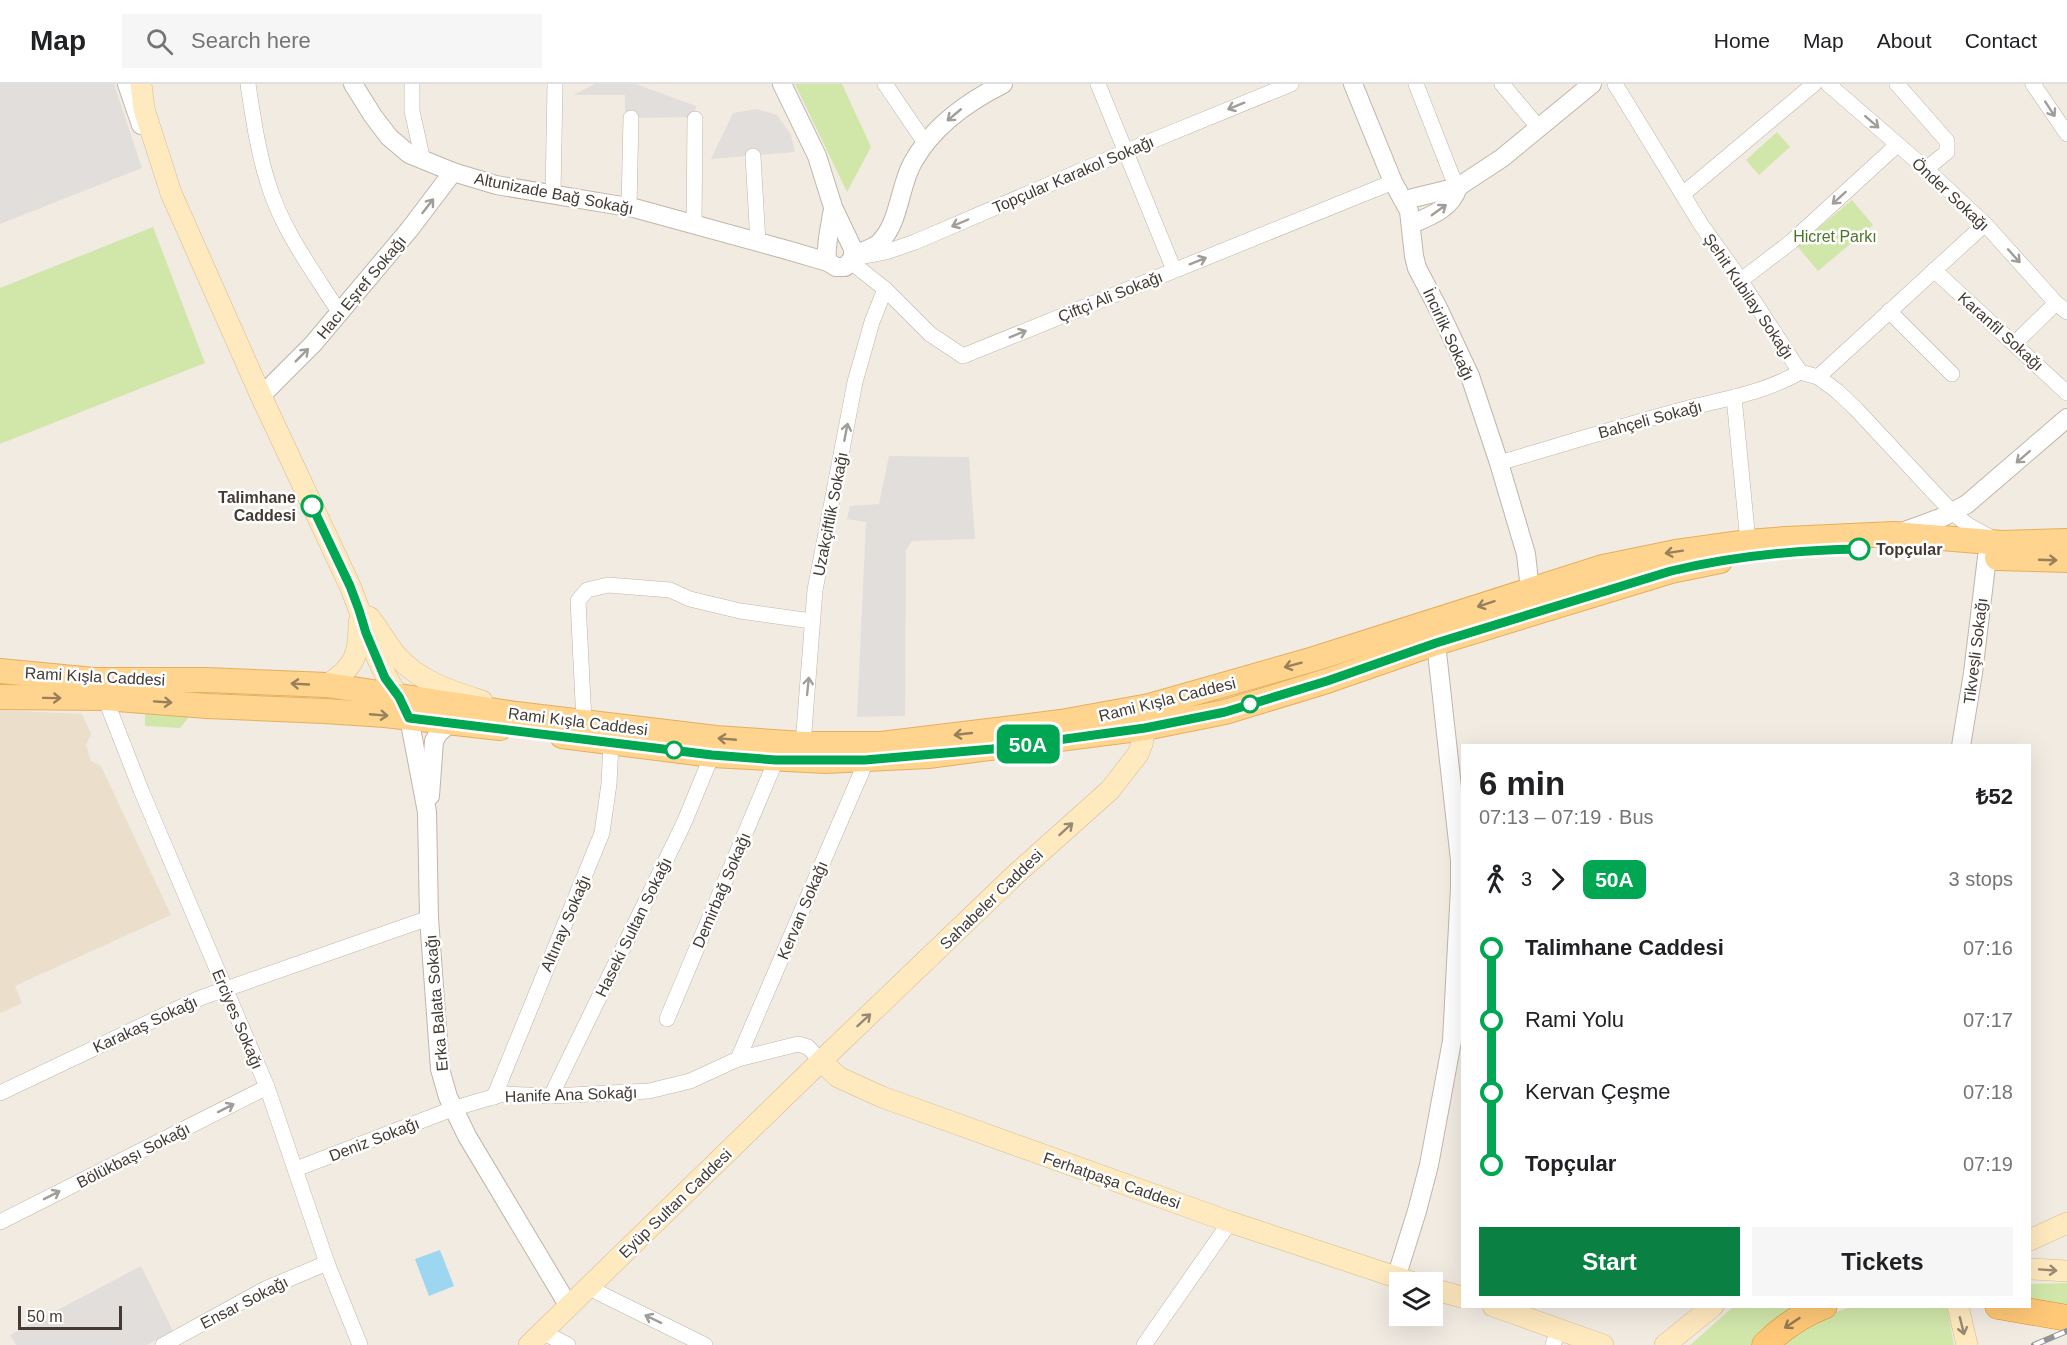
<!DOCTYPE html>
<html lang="en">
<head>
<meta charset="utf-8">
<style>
  body { margin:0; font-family:Arial,sans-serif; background:#f6f6f6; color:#202124; height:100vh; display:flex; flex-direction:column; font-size:22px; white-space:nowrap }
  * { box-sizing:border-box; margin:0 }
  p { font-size:20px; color:#757577 }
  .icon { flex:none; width:33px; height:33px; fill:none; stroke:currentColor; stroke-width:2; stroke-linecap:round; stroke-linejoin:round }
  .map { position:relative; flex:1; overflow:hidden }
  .side { position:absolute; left:1461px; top:660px; width:570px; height:564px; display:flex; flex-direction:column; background:#fff; border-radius:0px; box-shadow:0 6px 24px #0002 }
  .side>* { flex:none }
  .badge { padding:0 12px; border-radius:9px; font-size:21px; line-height:39px }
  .fabs { position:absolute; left:1389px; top:1188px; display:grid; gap:12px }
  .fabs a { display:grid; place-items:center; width:54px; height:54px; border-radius:0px; background:#fff; box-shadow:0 6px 24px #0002; font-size:30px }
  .scale { position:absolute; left:18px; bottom:15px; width:104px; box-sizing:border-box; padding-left:6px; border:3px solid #433b33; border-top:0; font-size:16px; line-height:21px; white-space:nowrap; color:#433b33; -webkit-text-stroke:4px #fff; paint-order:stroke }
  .map>.badge { position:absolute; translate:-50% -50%; box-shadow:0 0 0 3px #fff }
  .legs { display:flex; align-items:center; gap:9px; height:66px; padding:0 18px; font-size:20px }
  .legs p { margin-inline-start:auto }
  .overview { display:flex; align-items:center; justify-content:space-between; height:102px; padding:0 18px }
  h1 { font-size:33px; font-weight:700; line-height:45px }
  .button { display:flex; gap:12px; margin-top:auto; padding:12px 18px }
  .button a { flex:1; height:69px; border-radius:0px; background:#0b8043; color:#fff; font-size:24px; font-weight:700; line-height:69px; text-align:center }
  .button a+a { background:#f6f6f6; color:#202124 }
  ul { padding:0 18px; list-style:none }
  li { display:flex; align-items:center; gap:21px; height:72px; font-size:22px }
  li i { display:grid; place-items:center; width:9px; height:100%; margin:0 8px; background:currentColor }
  li i::after { content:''; width:15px; height:15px; margin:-8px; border:4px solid; border-radius:50%; background:#fff }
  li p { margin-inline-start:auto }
  li:first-child i { background:linear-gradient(#0000 50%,currentColor 0) }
  li:last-child i { background:linear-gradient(currentColor 50%,#0000 0) }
  header { display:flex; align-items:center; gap:36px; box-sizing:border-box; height:84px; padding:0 30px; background:#fff; border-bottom:2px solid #e0e0e0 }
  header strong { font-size:28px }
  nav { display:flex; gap:33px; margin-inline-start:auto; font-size:21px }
  .search { width:420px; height:54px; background:#f6f6f6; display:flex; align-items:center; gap:15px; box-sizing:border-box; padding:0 21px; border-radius:0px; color:#757577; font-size:22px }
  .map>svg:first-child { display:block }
  .education { fill:#ebdfcc }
  .green { fill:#d1e7aa }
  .parking { fill:#e2dedb }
  .water { fill:#9dd6f0 }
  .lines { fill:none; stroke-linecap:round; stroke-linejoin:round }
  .minor-casing { stroke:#c0b5a8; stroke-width:16 }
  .tertiary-casing { stroke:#c0b5a8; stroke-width:20 }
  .secondary-casing { stroke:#d3bb91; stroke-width:22 }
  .primary-casing { stroke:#e4af5e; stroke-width:26 }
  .trunk-casing { stroke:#de8d2f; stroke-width:27 }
  .minor { stroke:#fff; stroke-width:15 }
  .tertiary { stroke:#fff; stroke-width:18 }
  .secondary { stroke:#ffe9bf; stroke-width:21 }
  .primary { stroke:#ffd48e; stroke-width:24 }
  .trunk { stroke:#ffc877; stroke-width:26 }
  .rail-casing { stroke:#939393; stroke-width:6 }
  .rail { stroke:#fff; stroke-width:4; stroke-dasharray:11; stroke-linecap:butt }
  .oneway { stroke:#a19d99 }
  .oneway2 { stroke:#98805c }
  .oneway3 { stroke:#988972 }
  .oneway4 { stroke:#987a52 }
  .line-1-casing { stroke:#fff; stroke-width:14 }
  .line-1 { stroke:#00a651; stroke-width:9 }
  .stop-1-dot { fill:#fff; stroke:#00a651; stroke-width:3 }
  .labels { text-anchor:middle; stroke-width:5; stroke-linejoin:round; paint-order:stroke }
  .street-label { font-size:16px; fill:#433b33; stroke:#fff }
  .park-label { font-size:16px; fill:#4c7526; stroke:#fff }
  .stop-label { font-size:16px; font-weight:bold; fill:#433b33; stroke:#fff; text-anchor:end }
</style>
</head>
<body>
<header>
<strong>Map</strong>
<div class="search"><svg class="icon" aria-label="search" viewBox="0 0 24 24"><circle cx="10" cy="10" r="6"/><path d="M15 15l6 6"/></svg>Search here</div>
<nav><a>Home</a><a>Map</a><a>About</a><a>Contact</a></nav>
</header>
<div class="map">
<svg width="2067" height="1261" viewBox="0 0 2067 1261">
  <rect width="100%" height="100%" fill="#f2ebe2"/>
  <path class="education" d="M0,626L82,630L91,650L86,661L91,677L101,682L171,831L15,902L22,919L0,929Z"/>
  <g class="green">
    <path d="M795,0H842L871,63L847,108Z"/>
    <path d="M1777,48L1790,63L1759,91L1746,76Z"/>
    <path d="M1852,116L1873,141L1818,187L1797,162Z"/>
    <path d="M153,143L205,279L0,360V204Z"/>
    <path d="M145,628L186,629L188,634L180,644L145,642Z"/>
    <path d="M2067,1199V1226L2030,1221V1200Z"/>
    <path d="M1854,1222L1947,1223L1954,1261H1781L1816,1235Z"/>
    <path d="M1733,1223H1802L1760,1251L1752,1261H1690Z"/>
  </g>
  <g class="parking">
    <path d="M0,0H114L142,84L0,140Z"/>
    <path d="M595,0H636L696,22L695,33L631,34L625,31V11H573Z"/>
    <path d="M756,25L777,31L791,51L795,68L711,75L733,29Z"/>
    <path d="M889,372L969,373L975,455L912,457L906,466L905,632L857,633L866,438L847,435L850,422L879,420Z"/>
    <path d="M141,1182L173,1247L147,1261H16L10,1251Z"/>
  </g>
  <path class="water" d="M440,1166L454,1202L429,1212L415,1175Z"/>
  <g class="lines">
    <defs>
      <g id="minor">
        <path d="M248,0C253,33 258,68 268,99C282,146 313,187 339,228"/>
        <path d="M412,0V27L423,77"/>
        <path d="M885,0L926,60"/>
        <path d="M1098,0L1174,186"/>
        <path d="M1416,0L1452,92L1458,103"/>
        <path d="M1502,0L1539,44"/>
        <path d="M1615,0L1702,142L1733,185L1800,288L1818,293L1837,307L1856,325L1953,429L1968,441L1992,454"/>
        <path d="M1828,0L1926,85L1985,140L2056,219L2067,228"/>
        <path d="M1897,0L1947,57V68L1926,85"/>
        <path d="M2033,0L2067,50"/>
        <path d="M753,72L758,159"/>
        <path d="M553,110L555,0"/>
        <path d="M1683,110L1814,0"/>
        <path d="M629,123L631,34"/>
        <path d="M694,141L695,35"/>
        <path d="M860,173L886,168L915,158L1127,67L1291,0"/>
        <path d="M851,178L885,205L930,250L963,272L1393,98"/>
        <path d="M1934,186L2067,309"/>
        <path d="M1740,197L1791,158L1897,61"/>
        <path d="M1889,227L1952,290"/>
        <path d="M2015,259L2056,219"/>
        <path d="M1818,293L1985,140"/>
        <path d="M1734,313L1748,458"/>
        <path d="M1499,379C1557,362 1615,344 1674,328C1716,316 1763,310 1800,288"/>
        <path d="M105,614L141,706L267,1003L327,1179L360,1261"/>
        <path d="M584,638L578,517L587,506L608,501L670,506L690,515L740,527L812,537"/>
        <path d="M803,660L815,506L855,298L872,238L885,205"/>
        <path d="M667,935L776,676"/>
        <path d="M738,975L862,687L865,676"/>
        <path d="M0,1009L200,914L429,834"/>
        <path d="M551,1012L684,739L712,671"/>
        <path d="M494,1013L602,749L609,700L611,659"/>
        <path d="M296,1085L452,1025L503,1010L551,1012L649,1007L690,997L738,975L798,960L808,963L821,977"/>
        <path d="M0,1138L267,1003"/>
        <path d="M587,1203L705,1261"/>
        <path d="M542,1248L568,1261"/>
        <path d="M163,1261L265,1205L327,1179"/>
        <path d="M1144,1261L1230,1138"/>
        <path d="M1553,1261L1559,1245"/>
      </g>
      <g id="tertiary">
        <path d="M127,0L141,41"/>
        <path d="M353,0L373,32L389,53L409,70L453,88L496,101L634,124L787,166L828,178L836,183H845L853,174V165L833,123L817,72L782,0"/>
        <path d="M1353,0L1393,98L1409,127L1414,172L1417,184L1439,226L1470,292L1499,379L1526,470L1530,506"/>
        <path d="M1405,116L1458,103L1502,74L1592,0"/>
        <path d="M1412,140C1431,132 1452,124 1458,103"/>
        <path d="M854,170C863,167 872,165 879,159C900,139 899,102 913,78C933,42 967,18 1003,0"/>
        <path d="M828,178C824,169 831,137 833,125"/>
        <path d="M261,312L313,260L409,146L453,88"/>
        <path d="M1902,448L1943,433L1967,420L2067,334"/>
        <path d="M409,634L427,728L429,834L440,985L448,1013L467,1052L568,1221"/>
        <path d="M1961,662L1973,589L1987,473"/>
        <path d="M430,712L434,657L438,650L451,638"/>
        <path d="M1396,1194L1417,1127L1429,1081L1452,957L1460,804V776L1436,559"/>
      </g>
      <g id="secondary">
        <path d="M141,0L144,25L171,109L261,312L350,502C366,541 374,578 399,613"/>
        <path d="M369,533C379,545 386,559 396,571C418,597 451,607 482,617"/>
        <path d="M327,601C355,583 359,571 359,538"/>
        <path d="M821,977L838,993L882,1013L1230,1138L1411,1198"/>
        <path d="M2030,1156L2067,1139"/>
        <path d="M2030,1185L2067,1187"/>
        <path d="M1432,1205L1462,1213"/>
        <path d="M1493,1222L1603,1261"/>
        <path d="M1958,1222L1967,1261"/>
        <path d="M529,1261L821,977L1016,790L1110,706L1138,670L1142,660L1145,644"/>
        <path d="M1665,1261L1713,1222"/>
      </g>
      <g id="primary">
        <path d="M1997,474L2067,476"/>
        <path d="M0,587L94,596H206L327,601L516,630L716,654L803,660H881L1061,638L1149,622L1314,575L1603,483L1676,468L1748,458L1786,455L1894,450L2002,459L2067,457"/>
        <path d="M0,613L105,614L207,622L324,627L385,631L500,644"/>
        <path d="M562,652L712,671L826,677L928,672L1145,644L1225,628L1327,597L1436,559L1599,509L1671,487L1720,477"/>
      </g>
      <g id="trunk">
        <path d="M1998,1222L2067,1234"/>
        <path d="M1765,1261C1782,1244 1801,1231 1824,1222"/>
      </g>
    </defs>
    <use href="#minor" class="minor-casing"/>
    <use href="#tertiary" class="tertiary-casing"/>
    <use href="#secondary" class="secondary-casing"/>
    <use href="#primary" class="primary-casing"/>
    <use href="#trunk" class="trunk-casing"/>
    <use href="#minor" class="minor"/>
    <use href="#tertiary" class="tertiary"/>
    <use href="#secondary" class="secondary"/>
    <use href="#primary" class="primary"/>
    <use href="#trunk" class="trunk"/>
    <defs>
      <path id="rail" d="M2034,1261L2067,1247"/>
    </defs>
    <use href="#rail" class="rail-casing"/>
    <use href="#rail" class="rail"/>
  </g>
  <defs><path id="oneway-shaft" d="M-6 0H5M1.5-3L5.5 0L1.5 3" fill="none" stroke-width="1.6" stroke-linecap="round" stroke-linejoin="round" transform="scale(1.5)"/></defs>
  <g class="oneway">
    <use href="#oneway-shaft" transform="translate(1236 22) rotate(158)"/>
    <use href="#oneway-shaft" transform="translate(2050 25) rotate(57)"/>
    <use href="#oneway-shaft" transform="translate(954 31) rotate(140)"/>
    <use href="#oneway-shaft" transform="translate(1872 38) rotate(41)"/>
    <use href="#oneway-shaft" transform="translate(1839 114) rotate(138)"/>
    <use href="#oneway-shaft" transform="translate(428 122) rotate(-52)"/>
    <use href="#oneway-shaft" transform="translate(1439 126) rotate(-36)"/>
    <use href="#oneway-shaft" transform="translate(960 139) rotate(157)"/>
    <use href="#oneway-shaft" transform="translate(2014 172) rotate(48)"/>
    <use href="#oneway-shaft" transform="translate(1198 177) rotate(-22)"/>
    <use href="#oneway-shaft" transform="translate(1018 250) rotate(-22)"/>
    <use href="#oneway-shaft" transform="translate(302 271) rotate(-45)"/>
    <use href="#oneway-shaft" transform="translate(846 348) rotate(-79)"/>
    <use href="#oneway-shaft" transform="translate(2023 373) rotate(139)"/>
    <use href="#oneway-shaft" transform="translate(808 602) rotate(-84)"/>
    <use href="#oneway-shaft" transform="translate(226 1024) rotate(-27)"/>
    <use href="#oneway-shaft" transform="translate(52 1111) rotate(-27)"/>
    <use href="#oneway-shaft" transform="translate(653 1235) rotate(-154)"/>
  </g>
  <g class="oneway2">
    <use href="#oneway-shaft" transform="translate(1674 468) rotate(171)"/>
    <use href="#oneway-shaft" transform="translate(2048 476) rotate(2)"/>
    <use href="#oneway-shaft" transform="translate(1486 520) rotate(162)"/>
    <use href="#oneway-shaft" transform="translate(1293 581) rotate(165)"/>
    <use href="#oneway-shaft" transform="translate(300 600) rotate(-177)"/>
    <use href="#oneway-shaft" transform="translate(52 614) rotate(1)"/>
    <use href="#oneway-shaft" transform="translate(163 618) rotate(4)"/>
    <use href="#oneway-shaft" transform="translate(379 631) rotate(5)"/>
    <use href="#oneway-shaft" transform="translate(963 650) rotate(174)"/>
    <use href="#oneway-shaft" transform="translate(727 655) rotate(-175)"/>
  </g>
  <g class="oneway3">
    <use href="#oneway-shaft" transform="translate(1066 745) rotate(-42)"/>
    <use href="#oneway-shaft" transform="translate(864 936) rotate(-43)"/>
    <use href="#oneway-shaft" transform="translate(2048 1186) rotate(4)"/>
    <use href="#oneway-shaft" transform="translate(1962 1242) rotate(76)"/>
  </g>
  <use class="oneway4" href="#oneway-shaft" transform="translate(1792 1239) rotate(146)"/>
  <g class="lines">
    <defs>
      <path id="line-1" d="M312,422L350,502L359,526L366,549L385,594L399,613L409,634L712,671L776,676H865L992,665L1145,644L1225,628L1327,597L1436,559L1671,487C1733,472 1796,466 1859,465"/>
    </defs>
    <use href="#line-1" class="line-1-casing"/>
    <use href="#line-1" class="line-1"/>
  </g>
  <g class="stop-1-dot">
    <circle cx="312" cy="422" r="10"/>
    <circle cx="1859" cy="465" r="10"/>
    <circle cx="1250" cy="620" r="8"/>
    <circle cx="674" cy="666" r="8"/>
  </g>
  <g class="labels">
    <g class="street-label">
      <text transform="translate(1073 90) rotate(-23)" y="6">Topçular Karakol Sokağı</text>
      <text transform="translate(554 109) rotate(11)" y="6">Altunizade Bağ Sokağı</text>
      <text transform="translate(1951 110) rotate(43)" y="6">Önder Sokağı</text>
      <text transform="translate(361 203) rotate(-50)" y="6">Hacı Eşref Sokağı</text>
      <text transform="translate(1110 212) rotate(-22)" y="6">Çiftçi Ali Sokağı</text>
      <text transform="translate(1749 212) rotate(56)" y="6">Şehit Kubilay Sokağı</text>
      <text transform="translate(2001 247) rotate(42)" y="6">Karanfil Sokağı</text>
      <text transform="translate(1449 250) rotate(65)" y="6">İncirlik Sokağı</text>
      <text transform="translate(1650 335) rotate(-15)" y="6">Bahçeli Sokağı</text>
      <text transform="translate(830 430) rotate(-79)" y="6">Uzakçiftlik Sokağı</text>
      <text transform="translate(1975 567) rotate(-83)" y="6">Tikveşli Sokağı</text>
      <text transform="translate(95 592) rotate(3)" y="6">Rami Kışla Caddesi</text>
      <text transform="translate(1167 615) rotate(-14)" y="6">Rami Kışla Caddesi</text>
      <text transform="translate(578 637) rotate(7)" y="6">Rami Kışla Caddesi</text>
      <text transform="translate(721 806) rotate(-67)" y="6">Demirbağ Sokağı</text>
      <text transform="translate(991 815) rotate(-44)" y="6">Sahabeler Caddesi</text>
      <text transform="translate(802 826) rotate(-67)" y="6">Kervan Sokağı</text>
      <text transform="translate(565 839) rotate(-67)" y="6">Altınay Sokağı</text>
      <text transform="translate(633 843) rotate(-64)" y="6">Haseki Sultan Sokağı</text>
      <text transform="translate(436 919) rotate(-95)" y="6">Erka Balata Sokağı</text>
      <text transform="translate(238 935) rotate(67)" y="6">Erciyes Sokağı</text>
      <text transform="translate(145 940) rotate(-25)" y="6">Karakaş Sokağı</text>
      <text transform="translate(571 1010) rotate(-2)" y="6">Hanife Ana Sokağı</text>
      <text transform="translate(374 1055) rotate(-21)" y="6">Deniz Sokağı</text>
      <text transform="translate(133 1071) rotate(-27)" y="6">Bölükbaşı Sokağı</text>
      <text transform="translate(1112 1096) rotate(19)" y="6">Ferhatpaşa Caddesi</text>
      <text transform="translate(675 1119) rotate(-44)" y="6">Eyüp Sultan Caddesi</text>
      <text transform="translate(244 1218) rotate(-27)" y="6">Ensar Sokağı</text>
    </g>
    <g class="park-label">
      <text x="1835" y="158">Hicret Parkı</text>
    </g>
    <g class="stop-label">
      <text x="296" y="419">Talimhane<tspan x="296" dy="18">Caddesi</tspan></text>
      <text x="1876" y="471" text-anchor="start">Topçular</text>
    </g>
  </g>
</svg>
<div class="fabs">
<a><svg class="icon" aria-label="layers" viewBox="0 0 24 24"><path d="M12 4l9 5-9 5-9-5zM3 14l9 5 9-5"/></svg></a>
</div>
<div class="scale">50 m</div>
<b class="badge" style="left:1028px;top:660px;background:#00a651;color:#fff">50A</b>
<section class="side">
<div class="overview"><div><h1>6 min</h1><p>07:13 – 07:19 · Bus</p></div><b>₺52</b></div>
<div class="legs"><svg class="icon" aria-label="walk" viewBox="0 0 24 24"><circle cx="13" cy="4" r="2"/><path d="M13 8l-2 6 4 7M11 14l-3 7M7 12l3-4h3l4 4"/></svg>3<svg class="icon" aria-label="forward" viewBox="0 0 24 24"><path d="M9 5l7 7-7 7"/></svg><b class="badge" style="background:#00a651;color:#fff">50A</b><p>3 stops</p></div>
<ul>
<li><i style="color:#00a651"></i><b>Talimhane Caddesi</b><p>07:16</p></li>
<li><i style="color:#00a651"></i><span>Rami Yolu</span><p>07:17</p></li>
<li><i style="color:#00a651"></i><span>Kervan Çeşme</span><p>07:18</p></li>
<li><i style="color:#00a651"></i><b>Topçular</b><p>07:19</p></li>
</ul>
<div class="button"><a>Start</a><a>Tickets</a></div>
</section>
</div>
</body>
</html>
